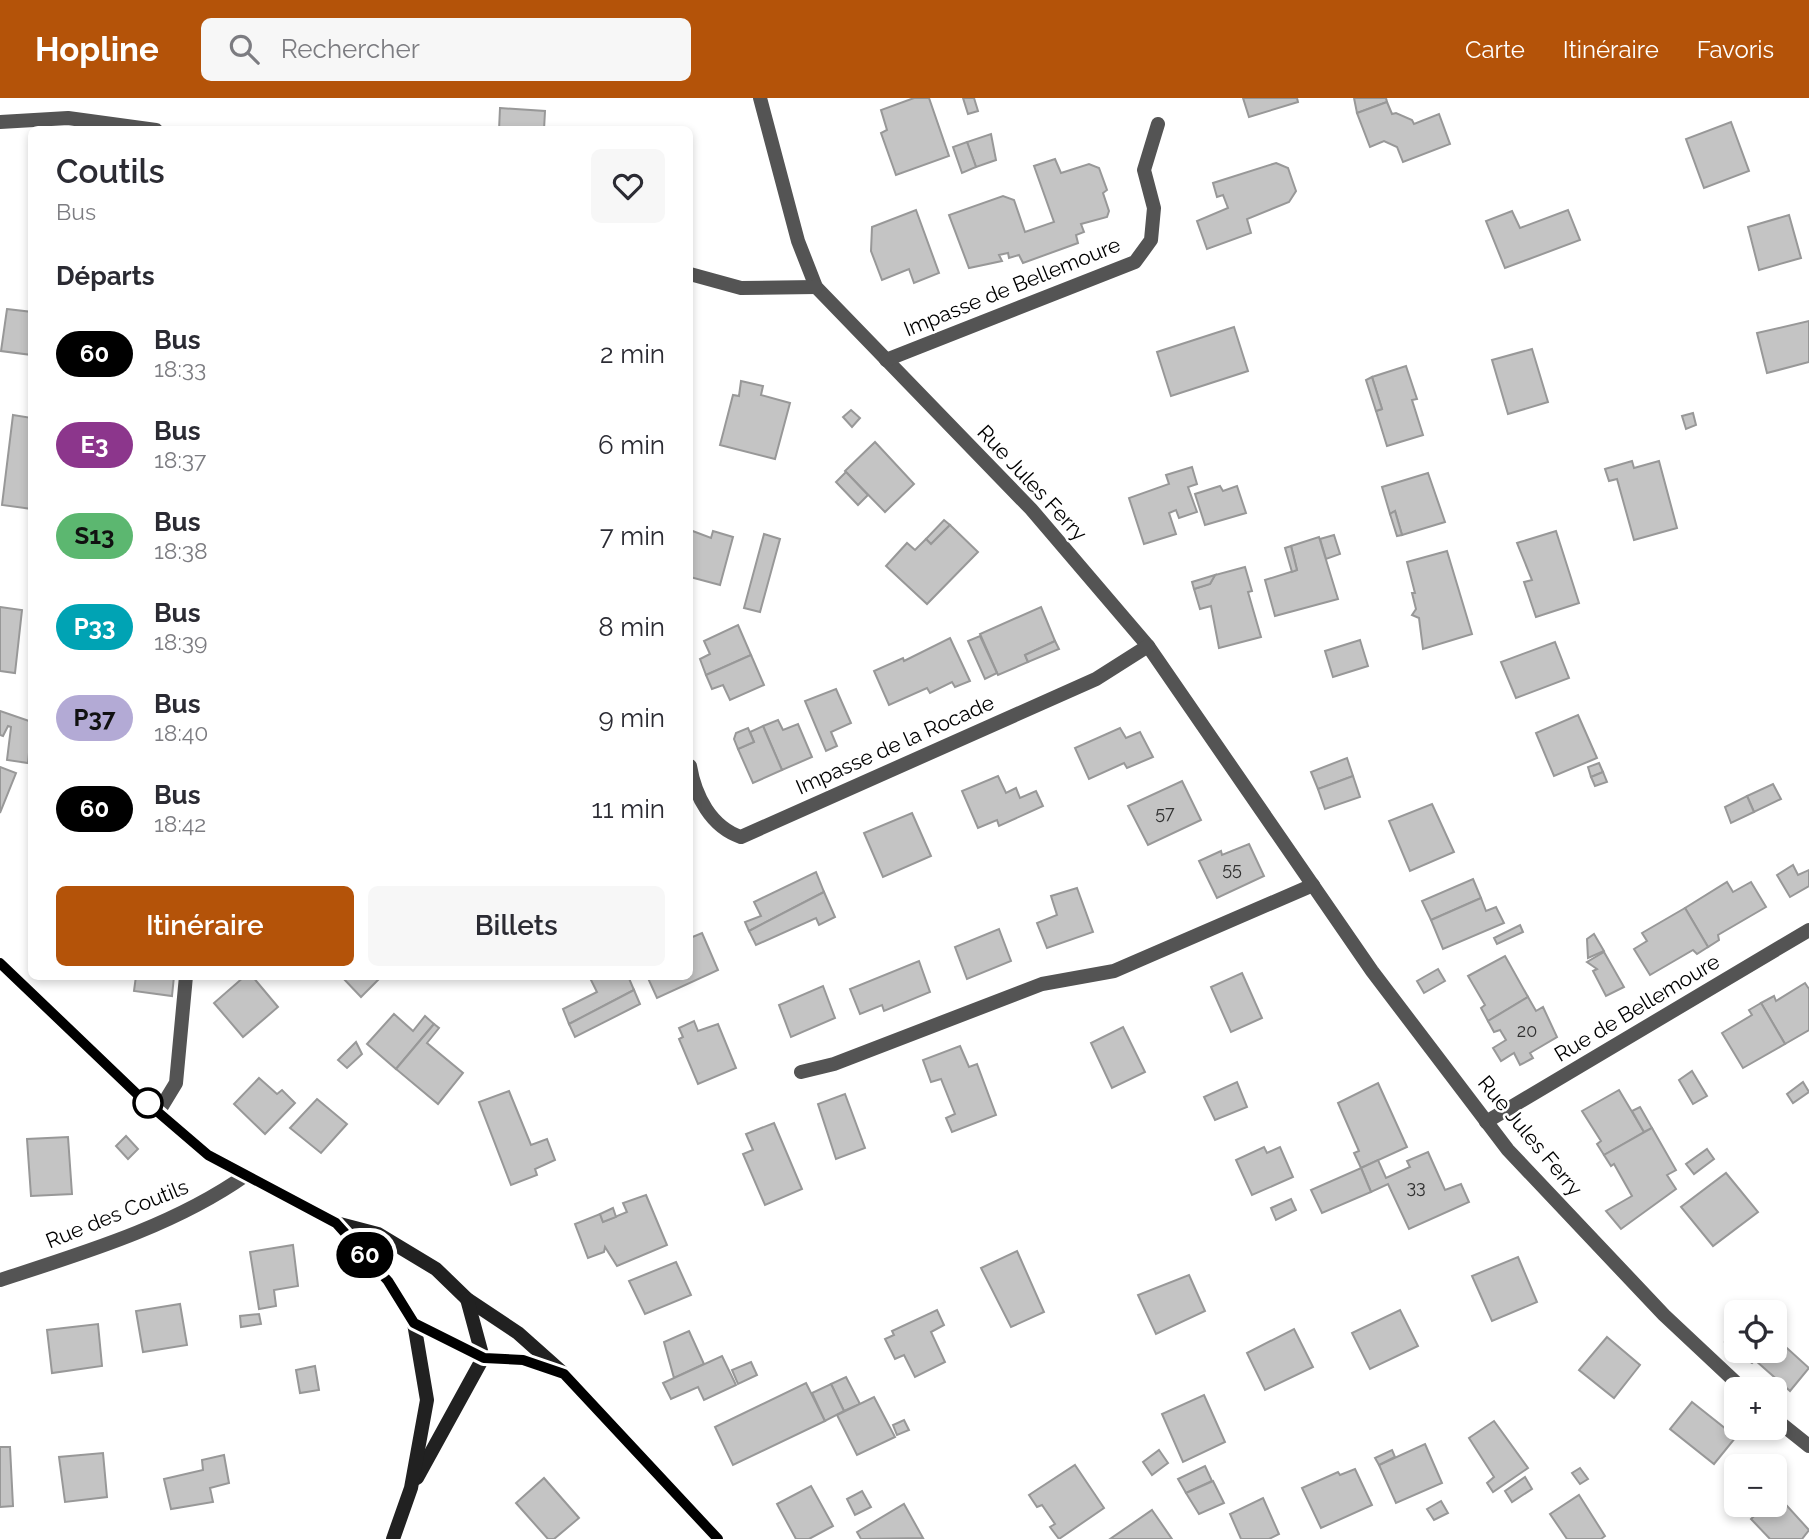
<!DOCTYPE html>
<html lang="fr">
<head>
<meta charset="utf-8">
<style>
  body { margin:0; font-family:Raleway,sans-serif; background:#f7f7f7; color:#2b2b33; height:100vh; display:flex; flex-direction:column; font-size:26px; white-space:nowrap }
  * { box-sizing:border-box; margin:0 }
  p { font-size:23px; color:#7c7c81 }
  .icon { flex:none; width:38px; height:38px; fill:none; stroke:currentColor; stroke-width:2; stroke-linecap:round; stroke-linejoin:round }
  .map { position:relative; flex:1; overflow:hidden }
  .side { position:absolute; left:28px; top:28px; width:665px; height:854px; display:flex; flex-direction:column; background:#fff; border-radius:10px; box-shadow:0 4px 10px #0003 }
  .side>* { flex:none }
  .badge { padding:0 14px; border-radius:23px; font-size:24px; line-height:46px }
  .buttons { position:absolute; left:1724px; top:1202px; display:grid; gap:14px }
  .buttons a { display:grid; place-items:center; width:63px; height:63px; border-radius:10px; background:#fff; box-shadow:0 4px 10px #0003; font-size:35px }
  .map>.badge { position:absolute; translate:-50% -50%; box-shadow:0 0 0 4px #fff }
  h2 { padding:0 28px; font-size:26px; line-height:63px }
  .round { display:grid; place-items:center; flex:none; width:74px; height:74px; border-radius:10px; background:#f7f7f7 }
  .overview { display:flex; align-items:center; justify-content:space-between; height:119px; padding:0 28px }
  h1 { font-size:33px; font-weight:600; line-height:52px }
  .action { display:flex; gap:14px; margin-top:auto; padding:14px 28px }
  .action a { flex:1; height:80px; border-radius:10px; background:#b45309; color:#fff; font-size:28px; font-weight:600; line-height:80px; text-align:center }
  .action a+a { background:#f7f7f7; color:#2b2b33 }
  ul { padding:0; list-style:none }
  li { display:flex; align-items:center; gap:21px; height:91px; padding:0 28px }
  li div { flex:1 }
  li b { display:block; font-size:26px }
  li em { font-style:normal }
  li .badge { min-width:77px; font-weight:700; text-align:center }
  header { display:flex; align-items:center; gap:42px; box-sizing:border-box; height:98px; padding:0 35px; background:#b45309; color:#fff }
  header strong { font-size:33px }
  nav { display:flex; gap:38px; margin-inline-start:auto; font-size:24px }
  .search { width:490px; height:63px; background:#f7f7f7; display:flex; align-items:center; gap:18px; box-sizing:border-box; padding:0 24px; border-radius:10px; color:#7c7c81; font-size:26px }
  .map>svg:first-child { display:block }
  .building { fill:#c4c4c4; stroke:#989898; stroke-width:2 }
  .lines { fill:none; stroke-linecap:round; stroke-linejoin:round }
  .lane { stroke:#545454; stroke-width:14 }
  .street { stroke:#545454; stroke-width:14 }
  .secondary { stroke:#212121; stroke-width:14 }
  .line-casing { stroke:#fff; stroke-width:16 }
  .line { stroke:#000; stroke-width:10 }
  .stop-dot { fill:#fff; stroke:#000; stroke-width:3.5 }
  .labels { text-anchor:middle; stroke-width:5; stroke-linejoin:round; paint-order:stroke }
  .number-label { font-size:18px; fill:#313131 }
  .street-label { font-size:21px; fill:#000; stroke:#fff }
</style>
</head>
<body>
<header>
<strong>Hopline</strong>
<div class="search"><svg class="icon" aria-label="search" viewBox="0 0 24 24"><circle cx="10" cy="10" r="6"/><path d="M15 15l6 6"/></svg>Rechercher</div>
<nav><a>Carte</a><a>Itinéraire</a><a>Favoris</a></nav>
</header>
<div class="map">
<svg width="1809" height="1441" viewBox="0 0 1809 1441">
  <rect width="100%" height="100%" fill="#fff"/>
  <g class="building">
    <path d="M914,0H929L949,58L896,77L881,35L887,32L881,12Z"/>
    <path d="M963,0H974L978,13L968,16Z"/>
    <path d="M1243,0H1297L1298,4L1249,19Z"/>
    <path d="M1354,0H1386L1387,4L1357,15Z"/>
    <path d="M1387,4L1392,16L1396,15L1412,22L1414,26L1439,16L1450,46L1403,64L1397,49L1384,43L1370,49L1357,15Z"/>
    <path d="M500,10L545,13L544,32H499Z"/>
    <path d="M1731,24L1749,73L1704,90L1686,41Z"/>
    <path d="M991,36L996,62L976,69L967,44Z"/>
    <path d="M967,44L976,69L962,75L953,49Z"/>
    <path d="M1055,61L1061,75L1089,66L1099,70L1107,92L1103,95L1109,113L1107,119L1081,126L1084,134L1076,137L1078,145L1023,165L1019,157L1009,160L1008,155L999,157L1002,163L969,170L949,117L1003,98L1014,102L1025,134L1054,124L1034,68Z"/>
    <path d="M1276,65L1288,70L1296,93L1289,104L1247,121L1251,135L1207,151L1197,123L1228,110L1223,97L1217,99L1213,85Z"/>
    <path d="M916,112L939,175L914,185L909,171L882,182L871,153L872,129Z"/>
    <path d="M1568,112L1580,142L1505,170L1486,123L1512,113L1520,130Z"/>
    <path d="M1789,117L1801,160L1759,172L1748,129Z"/>
    <path d="M7,211L32,214V257L1,253Z"/>
    <path d="M1809,223V264L1767,275L1757,235Z"/>
    <path d="M1234,229L1248,273L1171,298L1157,254Z"/>
    <path d="M1532,251L1548,304L1508,316L1492,262Z"/>
    <path d="M1406,268L1417,301L1412,302L1423,337L1387,348L1376,313L1382,311L1372,279Z"/>
    <path d="M1372,279L1382,311L1376,313L1366,282Z"/>
    <path d="M741,283L763,288L761,297L790,305L775,361L720,347L733,297L739,298Z"/>
    <path d="M851,312L860,320L852,329L843,319Z"/>
    <path d="M1693,315L1696,327L1686,331L1682,318Z"/>
    <path d="M13,317L32,320V411L2,407Z"/>
    <path d="M875,344L914,386L885,414L845,373Z"/>
    <path d="M1632,363L1634,370L1659,363L1677,430L1634,442L1617,381L1609,383L1605,371Z"/>
    <path d="M1192,369L1197,386L1188,389L1197,414L1179,420L1176,412L1169,415L1176,436L1144,446L1129,400L1169,386L1166,377Z"/>
    <path d="M846,374L868,397L858,407L836,384Z"/>
    <path d="M1428,375L1445,424L1402,437L1395,413L1390,416L1382,389Z"/>
    <path d="M1220,388L1223,393L1237,388L1246,415L1205,427L1195,396Z"/>
    <path d="M1395,413L1402,437L1397,438L1390,416Z"/>
    <path d="M944,422L950,427L931,446L926,441Z"/>
    <path d="M950,427L978,454L927,506L886,468L907,445L915,452L926,441L931,446Z"/>
    <path d="M690,432L711,440L713,433L733,439L720,487L690,479Z"/>
    <path d="M1556,433L1579,505L1536,519L1524,484L1532,482L1517,445Z"/>
    <path d="M764,436L780,441L760,514L744,510Z"/>
    <path d="M1334,437L1340,456L1326,461L1320,441Z"/>
    <path d="M1319,439L1338,501L1275,518L1265,482L1297,472L1291,448Z"/>
    <path d="M1291,448L1297,472L1292,474L1285,450Z"/>
    <path d="M1447,453L1472,536L1423,551L1419,520L1412,517L1416,511L1412,495H1415L1407,464Z"/>
    <path d="M1245,469L1252,493L1248,494L1261,539L1219,550L1211,508L1200,511L1194,491L1210,486L1215,477Z"/>
    <path d="M1215,477L1210,486L1194,491L1192,484Z"/>
    <path d="M0,509L22,512L15,575L0,573Z"/>
    <path d="M1041,509L1055,543L1025,557L1028,564L998,577L980,536Z"/>
    <path d="M738,527L751,557L706,577L700,561L710,556L704,543Z"/>
    <path d="M980,538L997,575L985,581L968,543Z"/>
    <path d="M950,540L970,583L955,589L952,584L930,595L927,590L889,607L874,573L903,560L904,563Z"/>
    <path d="M1360,542L1368,568L1333,579L1325,553Z"/>
    <path d="M1055,543L1059,551L1028,564L1025,557Z"/>
    <path d="M1555,544L1569,580L1516,600L1501,564Z"/>
    <path d="M751,557L764,587L730,602L723,587L712,591L706,577Z"/>
    <path d="M836,591L851,625L831,634L837,648L826,653L805,603Z"/>
    <path d="M0,613L32,624L28,665L7,662L11,629L8,628L3,638L0,637Z"/>
    <path d="M1578,617L1597,660L1554,678L1536,635Z"/>
    <path d="M778,622L783,632L798,626L812,659L782,672L763,628Z"/>
    <path d="M763,628L782,672L753,685L738,651L754,644L750,634Z"/>
    <path d="M748,630L754,644L738,651L734,641L736,635Z"/>
    <path d="M1120,630L1126,640L1140,634L1153,659L1127,670L1124,665L1089,681L1075,650Z"/>
    <path d="M1347,660L1353,678L1318,691L1311,674Z"/>
    <path d="M1599,665L1603,674L1591,679L1588,669Z"/>
    <path d="M0,669L16,675L0,715Z"/>
    <path d="M1603,674L1607,684L1595,688L1591,679Z"/>
    <path d="M998,678L1006,695L1016,690L1020,700L1036,693L1043,708L999,728L997,722L978,730L962,693Z"/>
    <path d="M1353,678L1360,699L1325,711L1318,691Z"/>
    <path d="M1182,683L1201,722L1148,747L1128,708Z"/>
    <path d="M1773,686L1781,701L1754,714L1747,698Z"/>
    <path d="M1747,698L1754,714L1731,725L1725,709Z"/>
    <path d="M1432,706L1454,754L1410,773L1389,723Z"/>
    <path d="M912,715L931,758L883,779L864,735Z"/>
    <path d="M1249,746L1264,778L1217,800L1199,763L1221,753L1222,757Z"/>
    <path d="M1793,767L1798,777L1809,772V788L1790,799L1777,777Z"/>
    <path d="M816,774L824,794L749,833L745,824L761,818L754,804Z"/>
    <path d="M1473,781L1481,800L1431,822L1422,803Z"/>
    <path d="M1727,784L1733,794L1751,784L1766,809L1718,837L1719,842L1708,849L1685,810Z"/>
    <path d="M1077,790L1093,834L1047,850L1037,825L1057,817L1051,798Z"/>
    <path d="M824,794L835,819L819,827L816,820L756,847L749,833Z"/>
    <path d="M1481,800L1486,813L1496,809L1504,825L1443,851L1431,822Z"/>
    <path d="M1685,810L1708,849L1697,856L1693,852L1650,877L1634,851L1647,843L1642,835Z"/>
    <path d="M1520,827L1523,834L1497,846L1494,840Z"/>
    <path d="M999,831L1011,863L967,881L955,849Z"/>
    <path d="M702,835L718,872L657,900L647,878H690V840Z"/>
    <path d="M1594,836L1604,853L1588,860L1587,841Z"/>
    <path d="M1604,854L1624,889L1606,898L1593,873L1597,871L1587,864Z"/>
    <path d="M1505,858L1528,899L1488,923L1481,910L1485,907L1468,878Z"/>
    <path d="M919,863L930,894L884,913L882,907L860,916L850,891Z"/>
    <path d="M1438,871L1445,883L1424,895L1417,883Z"/>
    <path d="M1242,875L1262,920L1231,934L1211,889Z"/>
    <path d="M136,878H174L172,898L134,893Z"/>
    <path d="M245,878H252L278,909L243,939L214,905Z"/>
    <path d="M341,878H382L361,899Z"/>
    <path d="M589,878H628L634,892L569,926L563,911L597,894Z"/>
    <path d="M1805,885L1809,891V932L1785,946L1761,905L1774,898L1776,903Z"/>
    <path d="M823,888L835,920L791,939L779,907Z"/>
    <path d="M634,892L640,906L575,939L569,926Z"/>
    <path d="M1528,899L1536,913L1543,909L1557,939L1530,955L1533,960L1520,967L1514,955L1501,963L1493,950L1506,942L1500,932L1494,934L1488,923Z"/>
    <path d="M1761,905L1785,946L1743,970L1722,935L1752,917L1749,912Z"/>
    <path d="M394,916L413,933L425,918L434,926L396,971L367,946Z"/>
    <path d="M694,923L698,933L718,926L736,970L698,986L679,941L683,939L679,930Z"/>
    <path d="M434,926L439,930L427,945L463,975L438,1006L396,971Z"/>
    <path d="M1123,929L1145,974L1112,990L1091,945Z"/>
    <path d="M356,944L362,956L347,970L338,962Z"/>
    <path d="M960,948L969,969L977,966L996,1017L952,1034L946,1020L955,1016L941,981L931,984L923,962Z"/>
    <path d="M1692,973L1707,998L1693,1006L1679,982Z"/>
    <path d="M259,980L277,996L282,992L295,1005L265,1036L234,1006Z"/>
    <path d="M1237,984L1247,1009L1215,1022L1204,999Z"/>
    <path d="M1803,984L1809,994L1793,1005L1787,996Z"/>
    <path d="M1378,985L1407,1049L1361,1070L1354,1055L1359,1053L1338,1005Z"/>
    <path d="M1619,992L1644,1034L1604,1057L1597,1046L1601,1043L1582,1013Z"/>
    <path d="M509,993L531,1047L547,1041L555,1062L535,1071L537,1077L511,1087L479,1004Z"/>
    <path d="M845,996L865,1050L836,1061L818,1006Z"/>
    <path d="M317,1001L347,1026L321,1055L290,1030Z"/>
    <path d="M1640,1009L1652,1030L1644,1034L1632,1013Z"/>
    <path d="M774,1025L802,1091L765,1107L743,1056L753,1052L746,1036Z"/>
    <path d="M1652,1030L1676,1072L1667,1077L1676,1091L1621,1131L1606,1113L1632,1098L1614,1066L1611,1068L1604,1057Z"/>
    <path d="M126,1038L138,1051L128,1061L116,1048Z"/>
    <path d="M68,1039L72,1096L31,1098L27,1041Z"/>
    <path d="M1264,1049L1267,1055L1280,1049L1293,1079L1252,1097L1236,1062Z"/>
    <path d="M1707,1051L1714,1061L1694,1076L1686,1066Z"/>
    <path d="M1428,1054L1445,1092L1461,1086L1469,1104L1409,1131L1388,1086L1371,1094L1361,1070L1378,1062L1386,1080L1410,1069L1407,1063Z"/>
    <path d="M1361,1070L1371,1094L1322,1115L1311,1092Z"/>
    <path d="M1726,1075L1758,1114L1713,1148L1681,1109Z"/>
    <path d="M646,1097L667,1147L617,1168L605,1149L604,1154L588,1160L575,1126L600,1116L603,1124L627,1114L623,1105Z"/>
    <path d="M1291,1101L1296,1112L1276,1122L1271,1110Z"/>
    <path d="M613,1110L616,1119L603,1124L600,1116Z"/>
    <path d="M293,1147L298,1188L274,1192L276,1208L259,1211L250,1154Z"/>
    <path d="M1017,1153L1044,1214L1011,1229L981,1170Z"/>
    <path d="M1518,1159L1537,1204L1492,1223L1472,1178Z"/>
    <path d="M676,1164L691,1197L645,1216L629,1183Z"/>
    <path d="M1189,1177L1205,1213L1156,1236L1138,1197Z"/>
    <path d="M180,1206L187,1247L143,1254L136,1213Z"/>
    <path d="M937,1212L944,1227L931,1234L945,1264L915,1279L904,1257L895,1261L885,1241L894,1237L892,1233Z"/>
    <path d="M1400,1212L1418,1248L1370,1271L1352,1235Z"/>
    <path d="M259,1216L261,1226L241,1229L240,1218Z"/>
    <path d="M98,1226L102,1268L52,1275L47,1232Z"/>
    <path d="M1294,1231L1313,1269L1265,1292L1247,1255Z"/>
    <path d="M689,1233L704,1266L674,1280L664,1244Z"/>
    <path d="M1736,1233V1253H1766L1752,1265L1741,1258L1725,1244Z"/>
    <path d="M1607,1239L1640,1267L1614,1300L1579,1272Z"/>
    <path d="M1778,1242L1809,1270L1790,1293L1756,1263L1766,1253H1774Z"/>
    <path d="M722,1258L736,1287L704,1302L698,1289L671,1301L663,1285Z"/>
    <path d="M751,1264L757,1277L738,1286L732,1272Z"/>
    <path d="M315,1268L319,1292L300,1295L296,1272Z"/>
    <path d="M846,1279L860,1306L844,1313L831,1286Z"/>
    <path d="M806,1285L825,1323L733,1367L715,1329Z"/>
    <path d="M831,1286L844,1313L825,1323L812,1295Z"/>
    <path d="M1204,1297L1225,1344L1183,1364L1162,1316Z"/>
    <path d="M874,1299L895,1339L857,1357L837,1317Z"/>
    <path d="M1692,1304L1736,1339L1714,1366L1670,1331Z"/>
    <path d="M904,1322L909,1332L897,1337L893,1327Z"/>
    <path d="M1494,1323L1528,1370L1493,1394L1487,1385L1494,1379L1469,1340Z"/>
    <path d="M1425,1346L1442,1385L1396,1405L1379,1367Z"/>
    <path d="M0,1349H10L13,1408L0,1409Z"/>
    <path d="M1159,1352L1168,1365L1152,1377L1143,1364Z"/>
    <path d="M1392,1352L1395,1359L1379,1367L1375,1360Z"/>
    <path d="M103,1355L107,1399L65,1404L59,1359Z"/>
    <path d="M224,1357L229,1385L210,1390L213,1404L171,1411L164,1381L203,1372L202,1362Z"/>
    <path d="M1075,1367L1104,1410L1059,1441L1050,1429L1055,1426L1042,1407L1037,1409L1029,1397Z"/>
    <path d="M1205,1368L1212,1383L1186,1395L1178,1381Z"/>
    <path d="M1580,1370L1588,1381L1580,1386L1572,1375Z"/>
    <path d="M1355,1371L1372,1407L1321,1430L1302,1390L1338,1374L1340,1377Z"/>
    <path d="M1525,1379L1532,1391L1512,1404L1505,1393Z"/>
    <path d="M544,1380L579,1420L554,1441H548L516,1405Z"/>
    <path d="M1213,1383L1224,1405L1199,1416L1186,1395Z"/>
    <path d="M811,1388L833,1428L809,1441H796L777,1406Z"/>
    <path d="M862,1393L871,1409L855,1417L847,1401Z"/>
    <path d="M1579,1397L1605,1438L1601,1441H1567L1550,1416Z"/>
    <path d="M1777,1397L1809,1432L1802,1441H1770L1751,1421L1766,1407H1774Z"/>
    <path d="M1263,1400L1279,1436L1269,1441H1241L1230,1416Z"/>
    <path d="M1441,1403L1448,1415L1434,1422L1427,1411Z"/>
    <path d="M904,1406L923,1440L861,1441L857,1434Z"/>
    <path d="M1152,1412L1172,1441H1110Z"/>
  </g>
  <g class="lines">
    <path class="lane" d="M159,1013L176,985L186,878"/>
    <g class="street">
      <path d="M760,0L798,143L816,189L1031,411L1148,548L1372,873L1508,1052L1664,1217L1744,1292"/>
      <path d="M0,24L68,20L156,32"/>
      <path d="M690,176L741,190L816,189"/>
      <path d="M886,262L1135,164L1151,142L1154,110L1144,72L1158,26"/>
      <path d="M690,668C695,698 711,729 741,739L1096,581L1148,548"/>
      <path d="M801,974L834,966L1042,886L1114,873L1313,787"/>
      <path d="M1486,1024L1809,832"/>
      <path d="M0,1182C83,1155 174,1128 246,1077"/>
      <path d="M1774,1320L1809,1348"/>
    </g>
    <g class="secondary">
      <path d="M0,865L138,997L208,1057L336,1125L378,1136L436,1171L467,1201L518,1235L564,1276L718,1441"/>
      <path d="M336,1125L388,1183L414,1225L483,1260L523,1262L559,1274"/>
      <path d="M417,1380L483,1260L467,1201"/>
      <path d="M393,1441L411,1390L427,1302L414,1225"/>
    </g>
  </g>
  <g class="lines">
    <defs>
      <path id="line" d="M0,865L138,997L208,1057L336,1125L388,1183L414,1225L484,1260L523,1262L564,1276L718,1441"/>
    </defs>
    <use href="#line" class="line-casing"/>
    <use href="#line" class="line"/>
  </g>
  <circle class="stop-dot" cx="148" cy="1005" r="14"/>
  <g class="labels">
    <g class="number-label">
      <text x="1165" y="721">57</text>
      <text x="1232" y="777">55</text>
      <text x="1527" y="939">20</text>
      <text x="1416" y="1095">33</text>
    </g>
    <g class="street-label">
      <text transform="translate(1012 189) rotate(-22)" y="7">Impasse de Bellemoure</text>
      <text transform="translate(1032 385) rotate(47)" y="7">Rue Jules Ferry</text>
      <text transform="translate(895 647) rotate(-24)" y="7">Impasse de la Rocade</text>
      <text transform="translate(1637 910) rotate(-31)" y="7">Rue de Bellemoure</text>
      <text transform="translate(1530 1038) rotate(50)" y="7">Rue Jules Ferry</text>
      <text transform="translate(117 1116) rotate(-22)" y="7">Rue des Coutils</text>
    </g>
  </g>
</svg>
<div class="buttons">
<a><svg class="icon" aria-label="locate" viewBox="0 0 24 24"><circle cx="12" cy="12" r="6"/><path d="M12 2v4M12 18v4M2 12h4M18 12h4"/></svg></a>
<a>+</a>
<a>−</a>
</div>
<b class="badge" style="left:365px;top:1157px;background:#000;color:#fff">60</b>
<section class="side">
<div class="overview"><div><h1>Coutils</h1><p>Bus</p></div><a class="round"><svg class="icon" aria-label="heart" viewBox="0 0 24 24"><path d="M12 20l-8-8c-3-5 5-10 8-4 3-6 11-1 8 4z"/></svg></a></div>
<h2>Départs</h2>
<ul>
<li><span class="badge" style="background:#000;color:#fff">60</span><div><b>Bus</b><p>18:33</p></div><em>2 min</em></li>
<li><span class="badge" style="background:#8c368c;color:#fff">E3</span><div><b>Bus</b><p>18:37</p></div><em>6 min</em></li>
<li><span class="badge" style="background:#5cb770;color:#111">S13</span><div><b>Bus</b><p>18:38</p></div><em>7 min</em></li>
<li><span class="badge" style="background:#00a3b4;color:#fff">P33</span><div><b>Bus</b><p>18:39</p></div><em>8 min</em></li>
<li><span class="badge" style="background:#b3aad5;color:#111">P37</span><div><b>Bus</b><p>18:40</p></div><em>9 min</em></li>
<li><span class="badge" style="background:#000;color:#fff">60</span><div><b>Bus</b><p>18:42</p></div><em>11 min</em></li>
</ul>
<div class="action"><a>Itinéraire</a><a>Billets</a></div>
</section>
</div>
</body>
</html>
